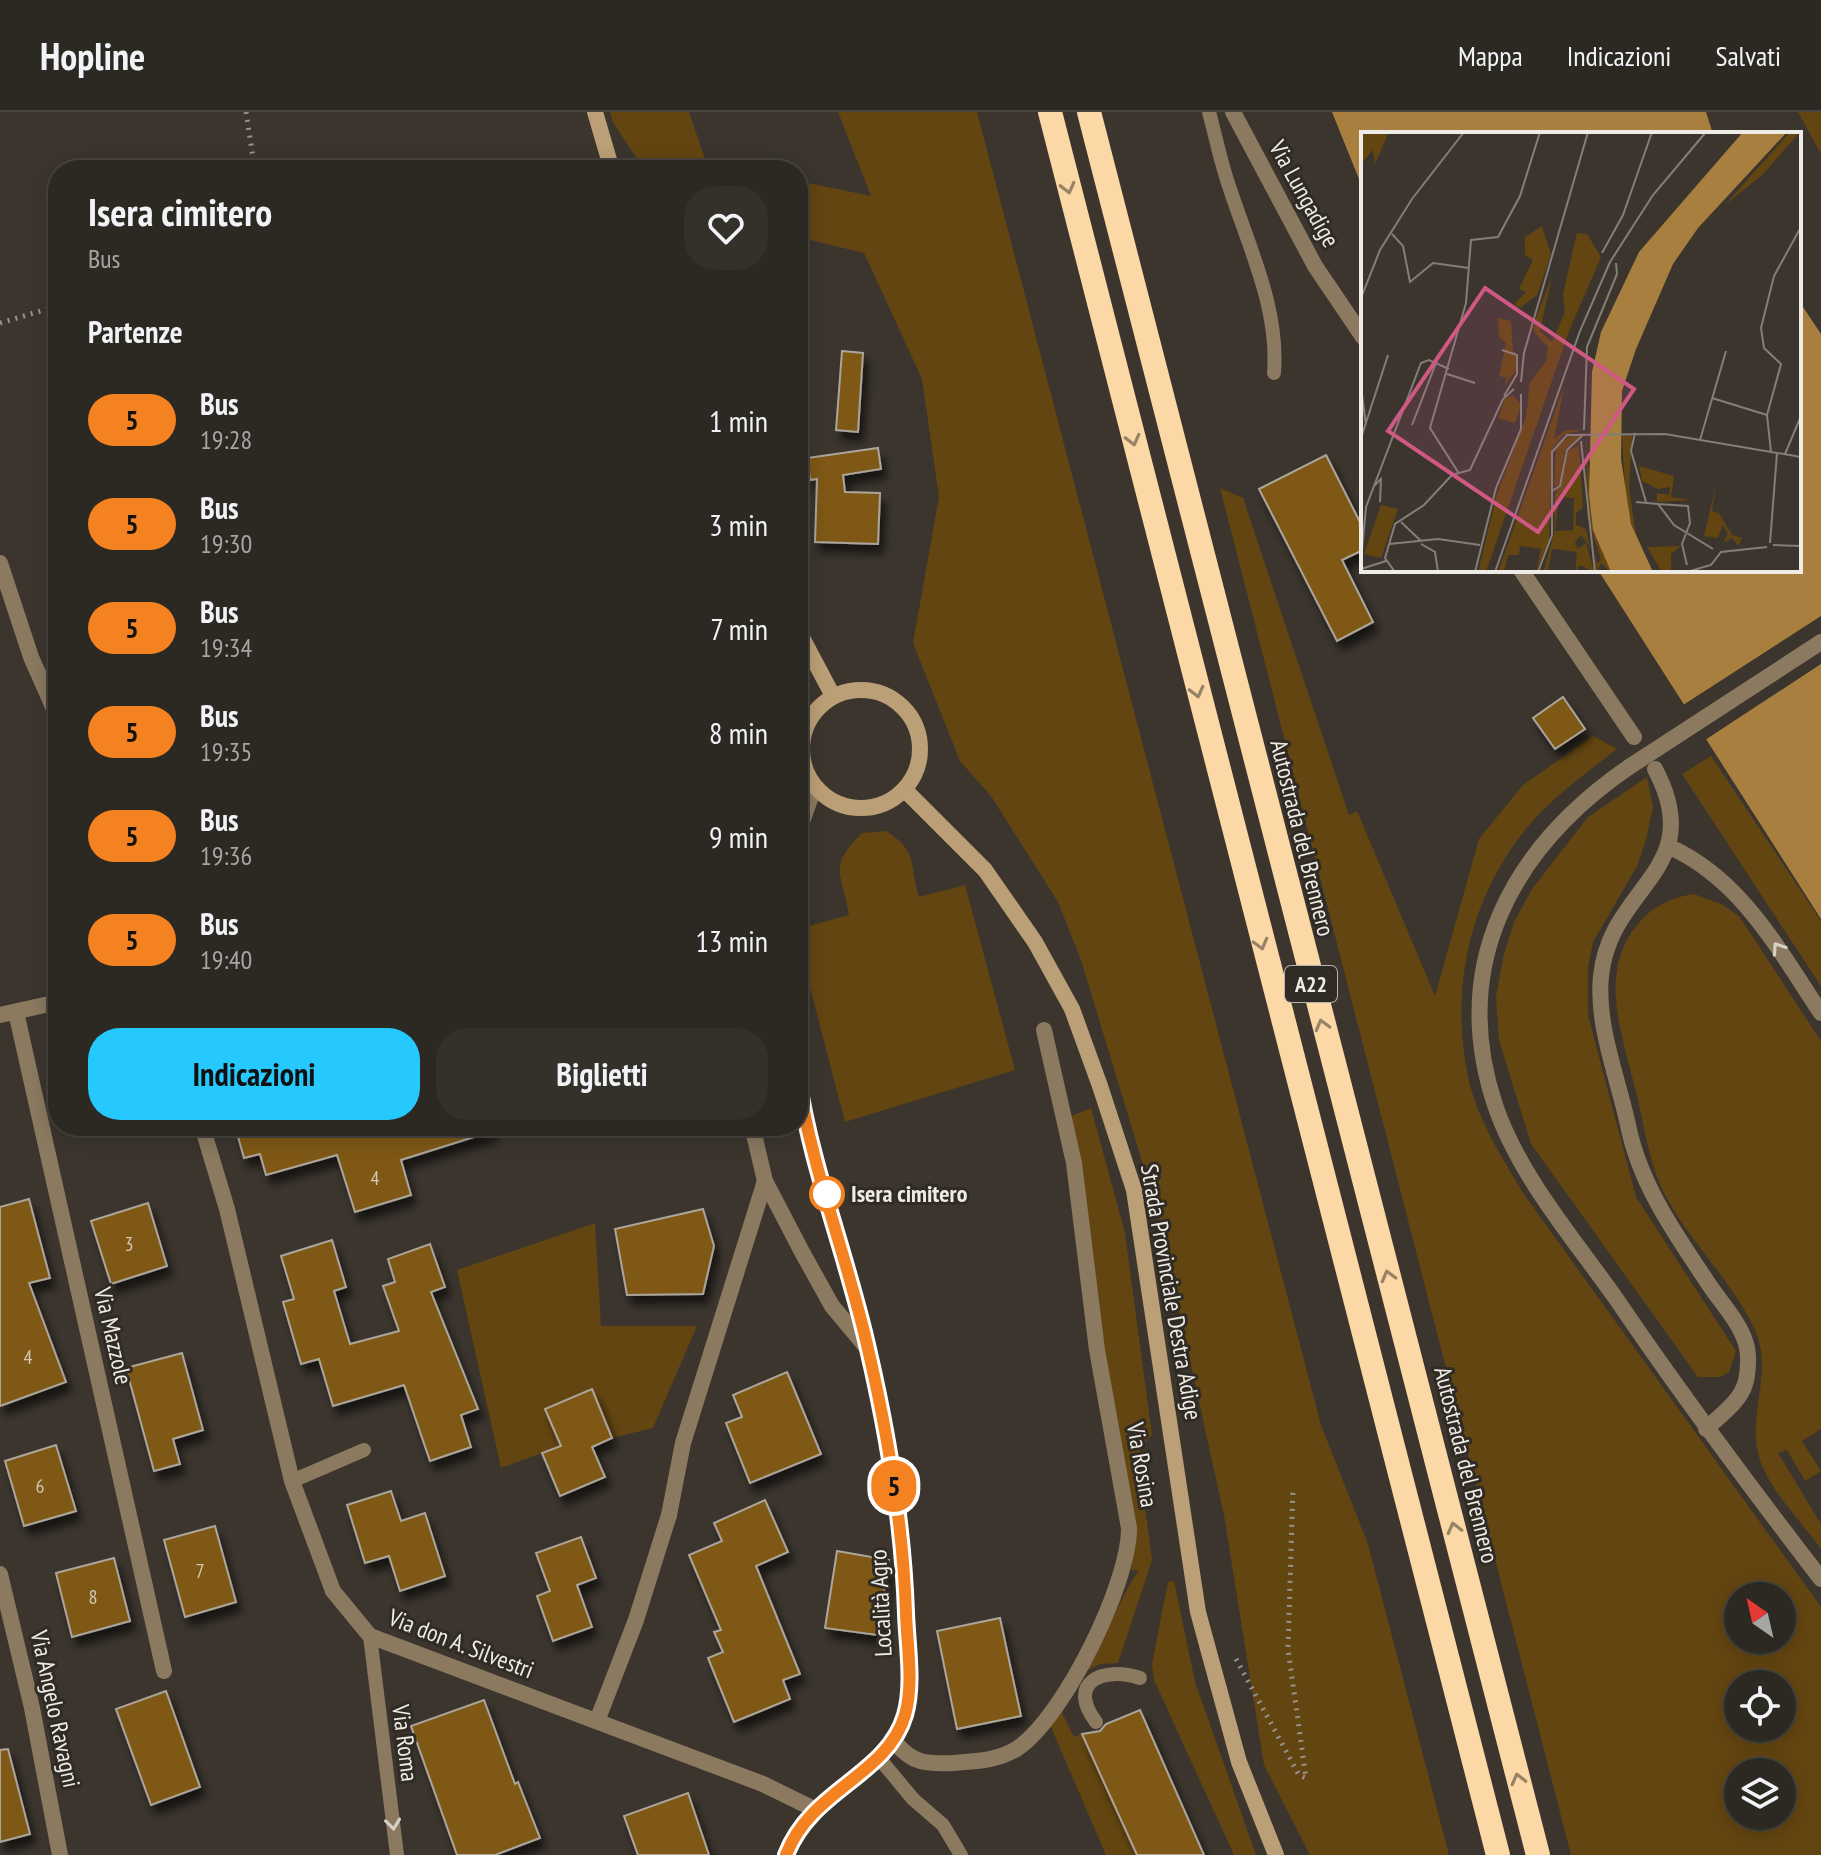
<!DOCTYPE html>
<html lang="it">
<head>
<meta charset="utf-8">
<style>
  body { margin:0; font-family:"PT Sans Narrow",sans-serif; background:#34302a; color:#f1f3f6; height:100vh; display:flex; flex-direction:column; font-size:30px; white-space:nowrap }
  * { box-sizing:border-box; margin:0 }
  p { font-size:26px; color:#a6a6a5 }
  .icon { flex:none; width:44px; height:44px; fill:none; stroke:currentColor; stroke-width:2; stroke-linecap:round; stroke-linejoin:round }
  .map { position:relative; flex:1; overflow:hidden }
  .side { position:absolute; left:48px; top:48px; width:760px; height:976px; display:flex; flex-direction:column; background:#2c2822; border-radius:32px; box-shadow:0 4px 20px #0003,0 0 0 2px #484440 }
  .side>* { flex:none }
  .badge { padding:0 16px; border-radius:26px; font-size:28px; line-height:52px }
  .needle { width:52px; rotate:326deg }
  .tools { position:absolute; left:1724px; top:1470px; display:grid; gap:16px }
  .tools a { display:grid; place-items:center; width:72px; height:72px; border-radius:50%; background:#2c2822; box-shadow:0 4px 20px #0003,0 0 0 2px #484440; font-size:40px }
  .map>.badge { position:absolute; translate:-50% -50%; box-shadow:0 0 0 4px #fff }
  h2 { padding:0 40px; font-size:30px; line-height:72px }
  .round { display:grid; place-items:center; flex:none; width:84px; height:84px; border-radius:32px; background:#34302a }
  .overview { display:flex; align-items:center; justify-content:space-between; height:136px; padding:0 40px }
  h1 { font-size:38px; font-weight:600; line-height:60px }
  .cta { display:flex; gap:16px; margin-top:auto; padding:16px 40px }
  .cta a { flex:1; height:92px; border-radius:32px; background:#26c9fe; color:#111; font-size:32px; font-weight:600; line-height:92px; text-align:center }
  .cta a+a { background:#34302a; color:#f1f3f6 }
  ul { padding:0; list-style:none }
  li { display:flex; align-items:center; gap:24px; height:104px; padding:0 40px }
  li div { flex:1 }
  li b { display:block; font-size:30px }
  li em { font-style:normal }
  li .badge { min-width:88px; font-weight:700; text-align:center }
  header { display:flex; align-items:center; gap:48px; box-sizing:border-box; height:112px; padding:0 40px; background:#2c2822; border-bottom:2px solid #484440 }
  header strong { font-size:38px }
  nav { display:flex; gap:44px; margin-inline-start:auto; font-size:28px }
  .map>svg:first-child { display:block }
  .green { fill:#634511; fill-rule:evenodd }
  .water { fill:#a87f3f }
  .pier { fill:#3b352e }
  .building { fill:#7f5912; stroke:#aba59c; stroke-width:2; filter:url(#shadow) }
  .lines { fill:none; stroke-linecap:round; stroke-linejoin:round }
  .path { stroke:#96918b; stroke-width:5; stroke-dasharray:2 6; stroke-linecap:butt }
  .service { stroke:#8b7a60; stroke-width:14 }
  .pedestrian { stroke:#8b7a60; stroke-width:16 }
  .minor { stroke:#8b7a60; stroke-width:16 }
  .tertiary { stroke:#8b7a60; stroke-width:16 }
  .secondary { stroke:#bb9f76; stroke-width:16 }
  .motorway { stroke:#fbd8a5; stroke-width:24 }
  .tertiary-bridge { stroke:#8b7a60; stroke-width:16 }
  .oneway { stroke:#968264 }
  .oneway2 { stroke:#d6d0c5 }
  .line-casing { stroke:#fff; stroke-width:18 }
  .line { stroke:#f58220; stroke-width:12 }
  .stop-dot { fill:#fff; stroke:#f58220; stroke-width:4 }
  .labels { text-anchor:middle; stroke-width:6; stroke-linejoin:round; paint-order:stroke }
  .number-label { font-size:20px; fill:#d3c7b2 }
  .shield { fill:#302b24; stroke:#b6b2ac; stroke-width:2 }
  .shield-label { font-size:22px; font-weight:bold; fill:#efece7 }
  .street-label { font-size:24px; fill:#efece7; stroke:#302b24 }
  .stop-label { font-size:24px; font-weight:bold; fill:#efece7; stroke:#302b24; text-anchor:start }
  .inset-road { fill:none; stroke:#837e78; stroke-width:2 }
  .view { fill:#d05885; fill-opacity:0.15; stroke:#d05885; stroke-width:4 }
  .inset-edge { fill:none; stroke:#efece7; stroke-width:4 }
</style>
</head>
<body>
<header>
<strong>Hopline</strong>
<nav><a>Mappa</a><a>Indicazioni</a><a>Salvati</a></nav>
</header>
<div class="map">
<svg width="1821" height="1743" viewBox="0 0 1821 1743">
  <defs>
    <filter id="shadow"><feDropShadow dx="5" dy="9" stdDeviation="4" flood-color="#0009"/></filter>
  </defs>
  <rect width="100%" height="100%" fill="#3b352e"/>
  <g class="green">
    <path d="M610,0H689L706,50L744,58H644L613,10Z"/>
    <path d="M838,0H977L1321,1313L1368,1432L1449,1743H1310L1264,1653L1224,1403L1157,1099L1081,848L1058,790L991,684L960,649L913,531L939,385L922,267L864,141L798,125V69L871,84Z"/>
    <path d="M1798,0H1821V42Z"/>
    <path d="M1220,376L1243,386L1349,703L1357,699L1435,884L1479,727L1523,673L1593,624L1617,637C1586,661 1551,686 1525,718C1469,788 1450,877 1468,965C1477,1007 1502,1045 1523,1081L1821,1495V1743H1571ZM1738,1484H1782V1528H1738ZM1738,1572H1782V1616H1738ZM1738,1660H1782V1704H1738Z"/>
    <path d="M1711,644L1821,809V874L1682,662Z"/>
    <path d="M1647,665L1653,695L1646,728L1637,754L1593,830L1588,856V903L1636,1085L1736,1239L1729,1260L1720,1265H1698L1531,1032L1499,928L1496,885L1503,846L1514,810L1532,777L1588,705Z"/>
    <path d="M886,719C919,740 909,752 919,785L965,773L1015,958L845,1010L798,829V817L849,803C842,759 827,757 862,721Z"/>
    <path d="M1694,782L1723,793L1739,804L1821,929V1317L1802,1329L1821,1359L1805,1369L1787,1338L1778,1341L1821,1412V1437C1799,1406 1759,1369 1756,1329C1753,1290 1772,1254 1754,1216C1732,1170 1694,1134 1669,1090C1650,1058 1645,1017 1636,980C1623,925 1597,862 1637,813C1651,795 1672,785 1694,782Z"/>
    <path d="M1091,996L1125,1121L1152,1323L1141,1335L1139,1350L1152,1448L1118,1551L1100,1552L1088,1558C1105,1530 1121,1481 1139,1459L1131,1458L1135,1424L1125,1378L1069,1005Z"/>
    <path d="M595,1111L601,1214H697L653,1316L612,1326L591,1277L545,1297L561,1334L501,1356L457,1158Z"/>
    <path d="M1174,1469L1195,1570L1256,1743H1234L1154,1568L1152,1552L1168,1470Z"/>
    <path d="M1061,1599L1074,1625L1082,1622L1137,1743H1106L1050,1613Z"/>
  </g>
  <g class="water">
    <path d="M1332,0H1706L1713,22H1363V77Z"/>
    <path d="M1799,189L1821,222V807L1598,458H1799Z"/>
  </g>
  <path class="pier" d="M1821,504V552L1702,630L1680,595Z"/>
  <g class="building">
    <path d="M842,239L863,241L858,320L836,318Z"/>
    <path d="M878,336L881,357L843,363L845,380L880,381L878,432L815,430L817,367L810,368L807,346Z"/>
    <path d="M1326,343L1363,416V438L1342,448L1373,510L1337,529L1259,377Z"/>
    <path d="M1563,585L1585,617L1555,637L1533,606Z"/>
    <path d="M235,1014H492L493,1019L401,1048L411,1083L355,1100L337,1043L266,1063L260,1042L244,1046Z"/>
    <path d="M29,1087L50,1166L29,1171L66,1270L0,1294V1095Z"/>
    <path d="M148,1091L167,1154L111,1172L91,1109Z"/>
    <path d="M703,1097L714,1134L703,1182L627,1183L615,1117Z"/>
    <path d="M332,1128L346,1175L334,1179L350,1232L399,1219L383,1174L395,1170L388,1147L430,1132L445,1175L431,1180L478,1297L461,1303L471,1335L430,1349L404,1273L333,1294L319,1247L301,1252L283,1190L294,1187L281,1144Z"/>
    <path d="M182,1241L203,1318L173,1327L180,1352L154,1359L126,1256Z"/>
    <path d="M787,1260L821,1342L750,1371L726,1311L742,1305L733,1283Z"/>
    <path d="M592,1277L612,1326L592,1335L605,1365L560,1384L542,1341L561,1334L545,1297Z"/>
    <path d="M56,1333L76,1399L24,1414L5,1349Z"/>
    <path d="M391,1379L401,1409L425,1401L445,1464L400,1479L389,1444L365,1451L347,1393Z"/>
    <path d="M765,1388L788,1440L756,1454L800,1562L783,1568L790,1587L734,1610L708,1546L723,1540L714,1520L721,1518L689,1443L722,1429L714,1411Z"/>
    <path d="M215,1414L236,1490L185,1505L164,1428Z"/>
    <path d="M581,1425L596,1466L577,1473L592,1515L553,1529L537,1484L550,1479L536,1441Z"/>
    <path d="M837,1439L889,1448L877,1523L825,1516Z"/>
    <path d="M114,1446L130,1509L72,1525L56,1461Z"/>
    <path d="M1000,1506L1021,1604L957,1617L937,1519Z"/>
    <path d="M166,1579L200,1675L151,1693L116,1597Z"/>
    <path d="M484,1588L515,1672L518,1670L540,1726L495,1743H457L411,1614Z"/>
    <path d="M1140,1598L1204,1743H1137L1082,1622L1100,1619L1106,1612Z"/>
    <path d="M8,1637L30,1722L0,1730V1638Z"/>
    <path d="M688,1681L709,1743H638L624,1704Z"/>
  </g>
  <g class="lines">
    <g class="path">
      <path d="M246,0L255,58"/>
      <path d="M0,211L58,194"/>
      <path d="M1236,1547L1299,1663L1306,1666L1288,1537L1293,1375"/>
    </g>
    <g class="service">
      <path d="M1209,0C1216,26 1221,52 1230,77C1250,138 1279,197 1274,261"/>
      <path d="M292,1369L364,1338"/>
      <path d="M370,1524L397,1743"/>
      <path d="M1096,1610C1066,1570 1103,1554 1140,1566"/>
      <path d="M879,1646L913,1687L943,1713L961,1743"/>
    </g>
    <g class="pedestrian">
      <path d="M752,1014L765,1069L802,1140L832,1194L868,1237"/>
      <path d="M669,1403L683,1331L765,1069"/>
      <path d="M895,1630C912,1652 927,1652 953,1651C976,1649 998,1649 1018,1636C1065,1603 1129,1472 1129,1416L1097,1238L1074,1051L1044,918"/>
    </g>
    <g class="minor">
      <path d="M1233,0L1315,154L1363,225"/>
      <path d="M0,451L31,545L58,606"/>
      <path d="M1521,458L1634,625"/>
      <path d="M1655,657C1709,759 1610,773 1601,864C1596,913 1618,966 1628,1013C1640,1073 1676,1123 1710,1174C1722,1192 1743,1214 1747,1236C1749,1245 1748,1263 1745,1272C1740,1290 1718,1305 1706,1317"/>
      <path d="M798,721L814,676"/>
      <path d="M1670,735C1742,768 1778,837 1821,901"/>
      <path d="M16,900L164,1559"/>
      <path d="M0,903L58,890"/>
      <path d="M202,1014L227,1097L292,1369L333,1479L370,1524L763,1672L814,1697"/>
      <path d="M0,1462L32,1596L60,1743"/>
      <path d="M597,1609L636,1508L669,1403"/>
      <path d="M786,1743C811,1677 887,1664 905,1603C914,1571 907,1533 906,1501C903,1412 888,1323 868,1237C848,1147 812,1058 798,967"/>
    </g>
    <path class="tertiary" d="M1629,655C1513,735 1448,851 1495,993C1519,1064 1574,1127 1617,1188C1682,1284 1751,1376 1821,1467"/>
    <g class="secondary">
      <path d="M595,0L612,58"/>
      <path d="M798,518L833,584"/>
      <circle cx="861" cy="637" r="59"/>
      <path d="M905,678L985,758L1035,830L1072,897L1100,974L1134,1078L1198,1500L1239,1650L1276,1743"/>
    </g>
    <g class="motorway">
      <path d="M1050,0L1498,1743"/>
      <path d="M1089,0L1538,1743"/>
    </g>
    <path class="tertiary-bridge" d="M1629,655L1821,530"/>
  </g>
  <defs><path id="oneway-chevron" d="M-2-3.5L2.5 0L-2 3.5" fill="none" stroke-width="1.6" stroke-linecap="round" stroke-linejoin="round" transform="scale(2)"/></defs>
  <g class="oneway">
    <use href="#oneway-chevron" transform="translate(1068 76) rotate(76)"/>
    <use href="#oneway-chevron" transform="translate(1133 328) rotate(76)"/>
    <use href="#oneway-chevron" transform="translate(1197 580) rotate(76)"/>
    <use href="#oneway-chevron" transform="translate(1261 832) rotate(75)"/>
    <use href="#oneway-chevron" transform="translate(1322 913) rotate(-105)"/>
    <use href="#oneway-chevron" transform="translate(1388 1164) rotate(-105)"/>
    <use href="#oneway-chevron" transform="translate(1454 1416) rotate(-104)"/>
    <use href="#oneway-chevron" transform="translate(1518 1667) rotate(-104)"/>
  </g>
  <g class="oneway2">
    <use href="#oneway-chevron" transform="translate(1778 836) rotate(-124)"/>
    <use href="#oneway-chevron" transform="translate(393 1712) rotate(83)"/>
  </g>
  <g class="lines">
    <defs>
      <path id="line" d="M786,1743C811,1677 887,1664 905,1603C914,1572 907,1533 906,1501C903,1412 888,1323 868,1237C848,1147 812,1058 798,967"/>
    </defs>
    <use href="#line" class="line-casing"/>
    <use href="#line" class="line"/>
  </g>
  <circle class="stop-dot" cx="827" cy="1082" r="16"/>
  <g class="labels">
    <g class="number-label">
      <text x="375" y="1073">4</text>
      <text x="129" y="1139">3</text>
      <text x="28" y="1252">4</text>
      <text x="40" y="1381">6</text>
      <text x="200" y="1466">7</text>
      <text x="93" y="1492">8</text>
    </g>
    <rect class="shield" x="1285" y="854" width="52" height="36" rx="6"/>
    <g class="shield-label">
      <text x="1311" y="880">A22</text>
    </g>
    <g class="street-label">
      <text transform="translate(1304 82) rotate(61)" y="8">Via Lungadige</text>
      <text transform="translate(1302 726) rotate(76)" y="8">Autostrada del Brennero</text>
      <text transform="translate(1171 1180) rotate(80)" y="8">Strada Provinciale Destra Adige</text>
      <text transform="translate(113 1224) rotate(77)" y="8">Via Mazzole</text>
      <text transform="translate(1142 1353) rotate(80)" y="8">Via Rosina</text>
      <text transform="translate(1466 1353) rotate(76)" y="8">Autostrada del Brennero</text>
      <text transform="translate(881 1491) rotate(-93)" y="8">Località Agro</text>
      <text transform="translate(461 1532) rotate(21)" y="8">Via don A. Silvestri</text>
      <text transform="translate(55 1597) rotate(78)" y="8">Via Angelo Ravagni</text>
      <text transform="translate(405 1631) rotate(83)" y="8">Via Roma</text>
    </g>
    <g class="stop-label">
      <text x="851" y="1090">Isera cimitero</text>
    </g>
  </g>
  <g transform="translate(1361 20)">
    <rect width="440" height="440" fill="#3b352e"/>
    <path d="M0,0H28L14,32L12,18L0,32ZM429,0H439L401,43L364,73ZM181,94L190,123L176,163L159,176L153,172L165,160L158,157L172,128L164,123V105ZM216,101L226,102L240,125L208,199L125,440H117L136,362L165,285L169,250L185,229L187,215L173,200V191L191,144L179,199L191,210L204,180L202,162ZM137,186L150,189L152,219L157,223L156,237L142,256L146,246L138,244L145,211L138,205ZM203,254L193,307L205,298H221L202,303L191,317L188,410L175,440L180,417L159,414L158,423H147L143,440H137ZM152,263L160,273L154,291L137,286L144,267ZM222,302L204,318L198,354H193L195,315L207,305ZM225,304L232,398L250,440L240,431L236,440L234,432L233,420L236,431L240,428L226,384ZM261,304H271L268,355L276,410L265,374ZM218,313L222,376L215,381V393L225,397L229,415L220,403L214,410L217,417L225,411L233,440L219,433L214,440L216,420L191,417L187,438H183L193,402L194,364L207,319ZM198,365L213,366L212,398L194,399ZM278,334L313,344L310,365L330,368L296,370V361L308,363L309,355L297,357L281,349ZM355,353L351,379L358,381L371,403L381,406L377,414L371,406L362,411L367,402L362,393L357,406L343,404ZM20,373L37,377L20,426L3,422ZM320,414L310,422V440H301L286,415Z" fill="#634511" fill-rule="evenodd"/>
    <path d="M382,0H426L337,96L312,132L275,217L261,259L260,327L270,392L292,440H250L232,398L228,362L231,240L240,200L278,120Z" fill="#a87f3f"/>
    <path class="inset-road" d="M31,102L42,114L49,150L72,131L108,136M241,121L262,83L291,0M0,166L19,118L51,67L103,0M141,218L156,223V242L143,264M86,242L114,251M160,250L163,221L227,0M0,255L5,293M351,266L406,283M51,293L75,231M223,298L226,215L256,142L255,131M274,301L270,319L285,370M0,306L27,223M339,308L365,219M220,309L234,440M410,320L406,283L420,232L403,216L400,196L413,144L440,95M424,322L440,284M97,340L69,296L105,171L110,108L137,105L159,64L179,0M13,354L20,347L19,370M191,359L199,354L206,318L223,302M275,370L297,372L313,393L352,417M297,372L327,374L329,391L321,412L326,433M40,390L61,410M409,411L416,321M28,412L77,407L119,413M60,412L74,420L77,440M412,413L440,414M0,429L5,375L60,231L68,228L88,237M0,437L25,429M329,439L350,433L360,420L406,415M34,440L24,426L34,392L63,373L91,343L109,338L142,267L153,257M114,440L135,356L160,297V262M134,440L219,199L249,130L292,63L345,0M177,440L191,403V320L206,303L304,302L440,325"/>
    <path class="view" d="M124,156L273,257L177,400L27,299Z"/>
    <rect width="440" height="440" class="inset-edge"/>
  </g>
</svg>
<div class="tools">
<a><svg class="needle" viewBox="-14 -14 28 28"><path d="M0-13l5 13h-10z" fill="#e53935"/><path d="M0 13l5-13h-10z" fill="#a6a6a5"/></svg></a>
<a><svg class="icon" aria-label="locate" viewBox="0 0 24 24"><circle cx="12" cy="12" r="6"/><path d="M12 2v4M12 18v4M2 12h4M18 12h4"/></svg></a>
<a><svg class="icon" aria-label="layers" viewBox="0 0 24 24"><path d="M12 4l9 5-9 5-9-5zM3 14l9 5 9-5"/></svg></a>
</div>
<b class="badge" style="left:894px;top:1374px;background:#f58220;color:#111">5</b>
<section class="side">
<div class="overview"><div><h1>Isera cimitero</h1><p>Bus</p></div><a class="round"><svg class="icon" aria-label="heart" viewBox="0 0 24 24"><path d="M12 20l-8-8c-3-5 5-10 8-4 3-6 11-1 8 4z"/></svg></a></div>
<h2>Partenze</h2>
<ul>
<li><span class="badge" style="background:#f58220;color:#111">5</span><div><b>Bus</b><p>19:28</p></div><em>1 min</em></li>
<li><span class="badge" style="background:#f58220;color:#111">5</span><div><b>Bus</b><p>19:30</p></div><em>3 min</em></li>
<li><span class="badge" style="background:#f58220;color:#111">5</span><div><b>Bus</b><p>19:34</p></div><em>7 min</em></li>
<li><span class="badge" style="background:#f58220;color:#111">5</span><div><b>Bus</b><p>19:35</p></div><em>8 min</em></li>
<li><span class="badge" style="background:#f58220;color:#111">5</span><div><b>Bus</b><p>19:36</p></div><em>9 min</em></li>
<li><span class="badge" style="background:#f58220;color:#111">5</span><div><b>Bus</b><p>19:40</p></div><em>13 min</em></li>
</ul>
<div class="cta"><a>Indicazioni</a><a>Biglietti</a></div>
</section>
</div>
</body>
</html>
